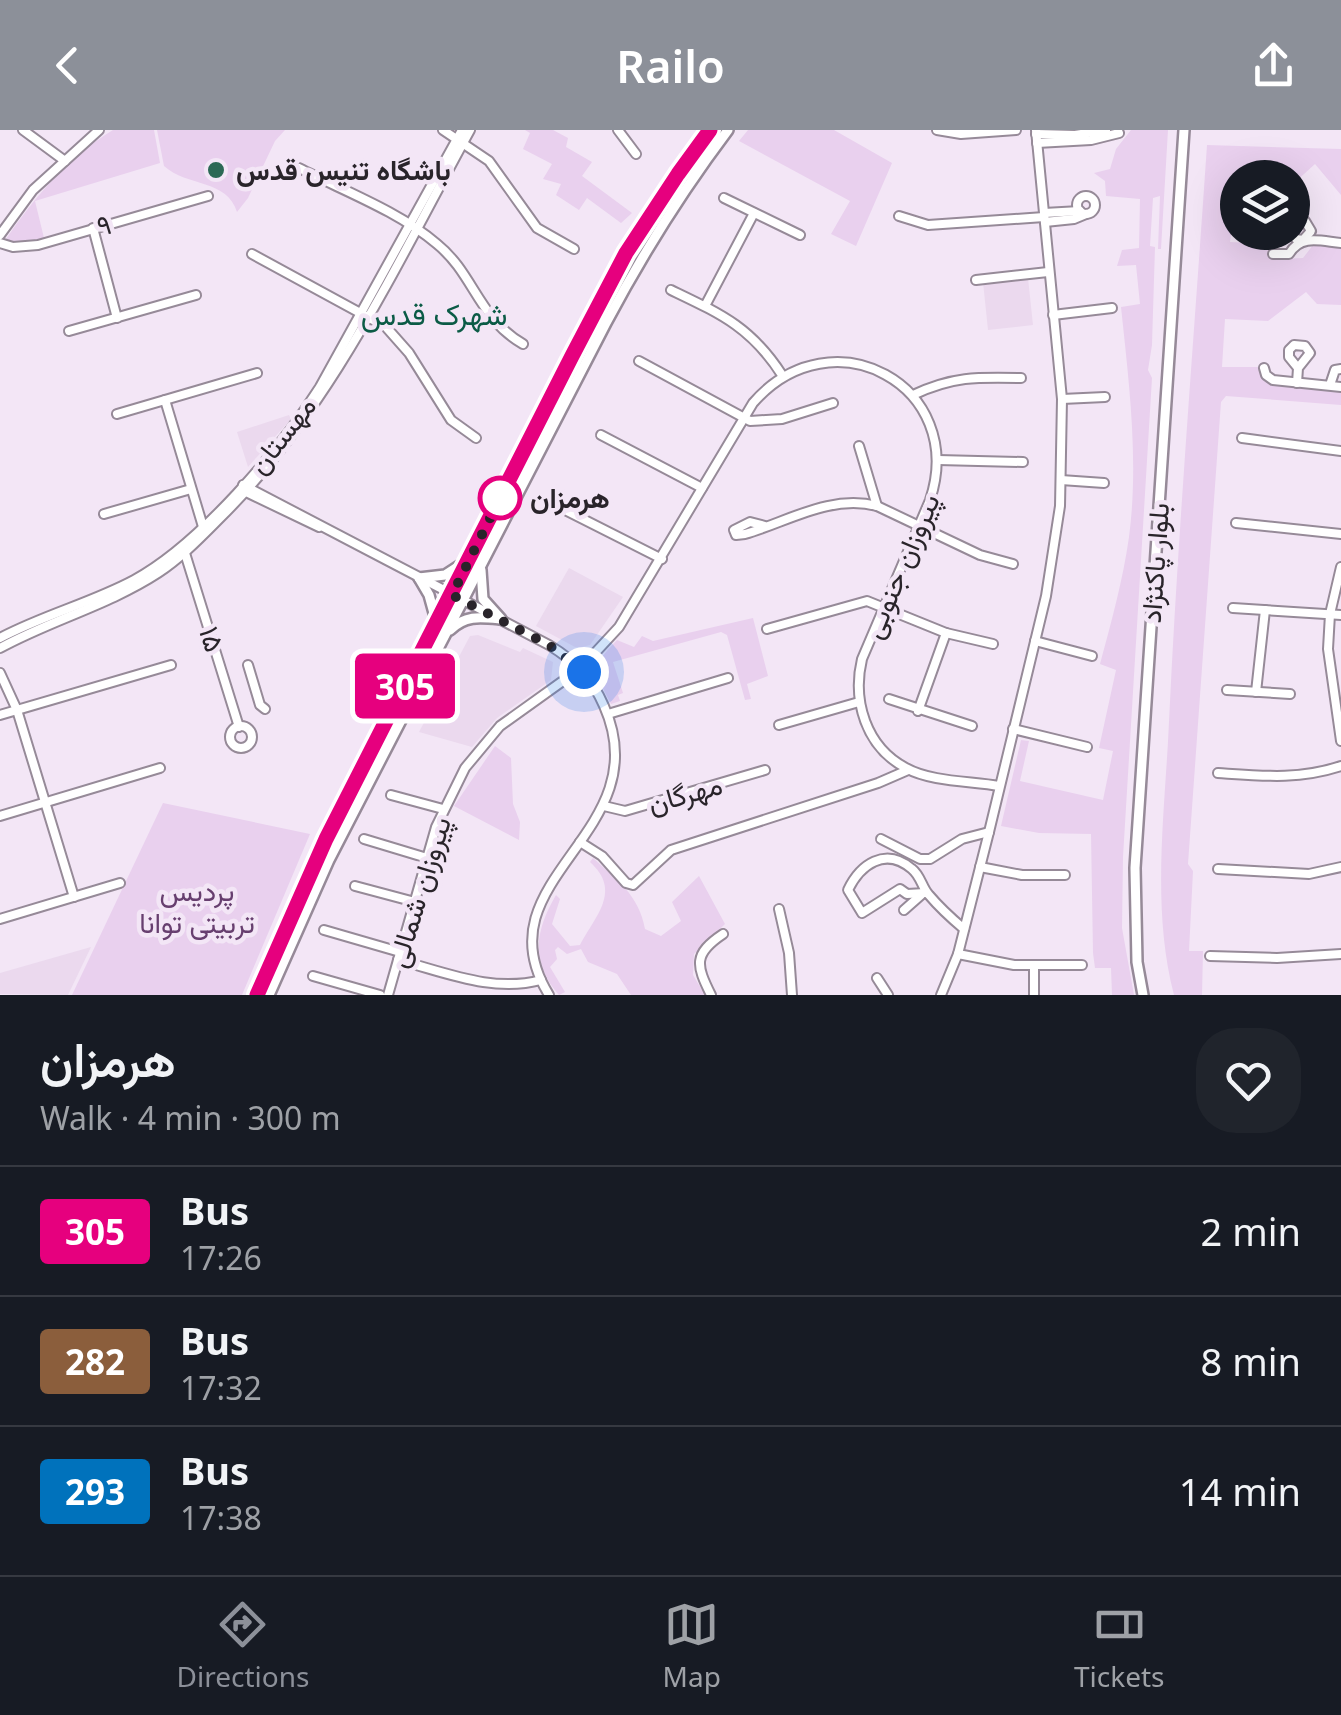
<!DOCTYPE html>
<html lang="en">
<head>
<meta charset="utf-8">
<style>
  body { margin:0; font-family:"Noto Sans",Vazirmatn,sans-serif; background:#20242c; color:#f1f3f6; height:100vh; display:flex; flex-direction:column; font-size:38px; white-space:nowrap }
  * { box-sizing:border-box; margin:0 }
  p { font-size:32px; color:#9ea1a6 }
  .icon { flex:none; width:55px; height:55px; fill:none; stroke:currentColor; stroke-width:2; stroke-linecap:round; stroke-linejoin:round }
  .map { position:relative; height:865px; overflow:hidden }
  .details { display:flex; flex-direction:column; background:#171b24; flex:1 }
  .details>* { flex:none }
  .badge { padding:0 20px; border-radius:8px; font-size:35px; line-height:65px }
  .tools { position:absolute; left:1220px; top:30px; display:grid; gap:20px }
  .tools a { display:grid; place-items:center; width:90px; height:90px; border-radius:50%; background:#171b24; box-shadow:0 10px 40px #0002; font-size:50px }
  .you { position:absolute; width:50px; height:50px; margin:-25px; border:8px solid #fff; border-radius:50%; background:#1a73e8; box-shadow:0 0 0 15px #1a73e833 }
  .map>.badge { position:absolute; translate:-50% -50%; box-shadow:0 0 0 5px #fff }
  .round { display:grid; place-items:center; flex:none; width:105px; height:105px; border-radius:40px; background:#20242c }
  .headline { display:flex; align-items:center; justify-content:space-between; height:170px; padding:0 40px }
  h1 { font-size:48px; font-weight:600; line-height:75px }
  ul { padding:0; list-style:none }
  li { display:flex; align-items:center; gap:30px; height:130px; padding:0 40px; border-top:2px solid #363941 }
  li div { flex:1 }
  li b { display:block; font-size:38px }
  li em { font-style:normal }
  li .badge { min-width:110px; font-weight:700; text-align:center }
  header { display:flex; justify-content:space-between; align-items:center; height:130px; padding:0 40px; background:#8c9099; color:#fff; font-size:45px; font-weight:600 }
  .dock { display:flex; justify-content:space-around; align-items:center; height:140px; border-top:2px solid #363941; background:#171b24; font-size:28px; color:#9ea1a6 }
  .dock a { display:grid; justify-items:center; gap:5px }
  .dock .selected { color:#8c9099 }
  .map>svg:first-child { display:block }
  .built { fill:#ebd9ee }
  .green { fill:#e9d0ee }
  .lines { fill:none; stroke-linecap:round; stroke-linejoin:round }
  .minor-casing { stroke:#968a98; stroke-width:12 }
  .major-casing { stroke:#968a98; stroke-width:14 }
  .minor { stroke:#fff; stroke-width:8 }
  .major { stroke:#fff; stroke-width:9 }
  .line-casing { stroke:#fff; stroke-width:22 }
  .line { stroke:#e6007e; stroke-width:15 }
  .walk { stroke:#29242a; stroke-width:10; stroke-dasharray:0 18 }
  .poi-dot { fill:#2c6955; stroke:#f3e6f6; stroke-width:4 }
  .stop-dot { fill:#fff; stroke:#e6007e; stroke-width:5 }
  .labels { text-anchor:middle; stroke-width:9; stroke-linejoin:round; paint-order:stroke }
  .poi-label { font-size:28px; font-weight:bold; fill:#29242a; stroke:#f3e6f6; text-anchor:start }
  .street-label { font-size:28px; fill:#29242a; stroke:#f3e6f6 }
  .stop-label { font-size:28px; font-weight:bold; fill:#29242a; stroke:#f3e6f6; text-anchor:start }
  .park-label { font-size:28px; fill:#673f6f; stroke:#f3e6f6 }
  .neighbourhood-label { font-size:30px; fill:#0b5b46; stroke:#f3e6f6 }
</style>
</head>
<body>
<header><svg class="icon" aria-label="back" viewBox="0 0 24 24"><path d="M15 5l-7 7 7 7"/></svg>Railo<svg class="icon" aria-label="share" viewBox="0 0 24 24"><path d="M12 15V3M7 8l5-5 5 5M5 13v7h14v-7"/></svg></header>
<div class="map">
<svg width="1341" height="865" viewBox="0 0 1341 865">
  <rect width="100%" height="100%" fill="#f3e6f6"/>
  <g class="built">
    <path d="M1028,148L1033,195L988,200L983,152Z"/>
    <path d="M289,285L291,289L248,337L237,302Z"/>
    <path d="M569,438L623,467L590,515L582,517H575L536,496Z"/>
    <path d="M478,505L520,522L523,518L553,532L551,550L497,588L472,617L419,602L470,506Z"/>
    <path d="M91,817L68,865L0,864V843Z"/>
  </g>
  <g class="green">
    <path d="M113,0H154L160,33L35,71L44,108L27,112H8L6,109C35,67 68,27 113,0Z"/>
    <path d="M157,0H285L275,11L248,68L237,82C227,49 187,57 164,36Z"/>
    <path d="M525,0H553L568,8L566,17L592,32L582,46L632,83L621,93L587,68L579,80L556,65L561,54L543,49L552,34L523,19L530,3Z"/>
    <path d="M748,0H834L892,33L856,116L831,104L850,71L739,11Z"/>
    <path d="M1131,0H1168L1161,119H1158L1160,66L1153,68L1150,116L1155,117L1152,215L1148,240L1152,248L1123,727L1122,798L1134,865H1112L1111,838H1095L1093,823L1091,704L1039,703L1001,696L1021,610L1029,611L1020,651L1103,670L1113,621L1099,618L1116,540L1100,534C1111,493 1123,450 1129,407C1139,331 1129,253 1121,177L1140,174L1136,135L1117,136L1122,120L1139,118L1140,69L1106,66L1105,51L1094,43L1110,39L1116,19Z"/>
    <path d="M1207,15L1341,19V65L1315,34L1293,54L1292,48H1238L1230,112L1271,114L1277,129L1303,128L1313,115L1341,117V175L1317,174L1306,162L1268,191L1225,189L1222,237H1261L1264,247L1271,254L1341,260V275L1226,266L1221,272L1188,734L1193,741L1189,821H1203L1202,865H1174C1151,777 1165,682 1169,592C1178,400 1194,207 1207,15Z"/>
    <path d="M753,488L768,546L747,554L751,569L745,570L727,505L721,502L613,532L623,563L618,565L620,571L611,574C594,540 589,539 617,510L634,517L642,506L653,511Z"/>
    <path d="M495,616L511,628L513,674L520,692L519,710L454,676Z"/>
    <path d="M163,673L310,704L242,865H72Z"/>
    <path d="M593,728C617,750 639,765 645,799L661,806L681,791L672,772L699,746L725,794L694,824L693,845L705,865H631L617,844L588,832L581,819L567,824L558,817L555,820L557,829L550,837L565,862L559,865C530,832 535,801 556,765L560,769L552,794L570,816L580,815C596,785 622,761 590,732Z"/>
  </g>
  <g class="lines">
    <defs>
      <g id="minor">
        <path d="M23,0L65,31"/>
        <path d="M443,0L489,31L537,98L574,119"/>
        <path d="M618,0L636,24"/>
        <path d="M937,0L961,4L1016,0"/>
        <path d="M1036,4L1075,5L1106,0"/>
        <path d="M1037,13L1091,10L1119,3"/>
        <path d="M299,38C344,61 398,81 437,114C474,144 478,188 523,214"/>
        <circle cx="1086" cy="75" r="9"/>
        <path d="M724,68L800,105"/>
        <path d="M1044,83L1080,81"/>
        <path d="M899,86L928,95L1044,87"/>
        <path d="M1045,92L1074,89L1086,84"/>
        <path d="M93,98L117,188"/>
        <path d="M1292,102L1296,109L1303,110L1311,101L1305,91L1299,90L1292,96"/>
        <path d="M0,105L33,60L99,0"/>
        <path d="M0,113L13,117L38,115L208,66"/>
        <path d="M252,124L386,197L409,223L451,290L476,308"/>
        <path d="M1273,124H1289C1301,104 1320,111 1341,113"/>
        <path d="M976,150L1048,142"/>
        <path d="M671,160C721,184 751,197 782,245"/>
        <path d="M705,176L754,83"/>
        <path d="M1053,185L1112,178"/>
        <path d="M69,201L196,165"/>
        <path d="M639,231L750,291L782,289L833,273"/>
        <path d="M1264,238L1266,245L1273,250L1341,257"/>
        <path d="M1297,253L1298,238L1310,223L1305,216L1294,215L1289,220V227L1298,238"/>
        <path d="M1330,255L1335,240L1341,239"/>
        <path d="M913,265C953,246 978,247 1021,248"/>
        <path d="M1062,269L1105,267"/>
        <path d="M165,270L204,400"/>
        <path d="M117,284L257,243"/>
        <path d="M601,305L702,358"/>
        <path d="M1242,308L1341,321"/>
        <path d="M859,316L877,376"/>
        <path d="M938,330L1023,332"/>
        <path d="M1061,350L1104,353"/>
        <path d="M243,355L549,515C575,531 592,548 604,576C661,704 477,749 549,865"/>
        <path d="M246,362L319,397"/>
        <path d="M557,376L662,429"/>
        <path d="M104,384L191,359"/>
        <path d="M1236,393L1341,404"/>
        <path d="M765,396L750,392L734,400L736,405L745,404C787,392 830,364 877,376L980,425L1013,434"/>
        <path d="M184,420L239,597"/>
        <path d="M1341,437L1330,484L1328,519L1341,611"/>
        <path d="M1233,478L1341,485"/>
        <path d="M767,499L867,471L946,503L993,514"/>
        <path d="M0,508C43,485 91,473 134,450C200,414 280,320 320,257L462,0"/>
        <path d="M1035,511L1092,526"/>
        <path d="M0,518C51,490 109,475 158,443C181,428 201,407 220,388C331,278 396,135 470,0"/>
        <path d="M248,535L260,575L265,579"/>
        <path d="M0,543L17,580L74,767"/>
        <path d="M1227,560L1290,564"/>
        <path d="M1256,562L1265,480"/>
        <path d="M889,569L972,596"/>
        <path d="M918,581L946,503"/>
        <path d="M608,584L728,548"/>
        <path d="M0,585L171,535"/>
        <path d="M779,595L859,572"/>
        <circle cx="241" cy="607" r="11"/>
        <path d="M1013,599L1087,617"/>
        <path d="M1218,643C1262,646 1299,650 1341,636"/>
        <path d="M391,665L443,679"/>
        <path d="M604,676L625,681L765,640"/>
        <path d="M0,686L160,638"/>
        <path d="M364,709L427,728"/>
        <path d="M881,709L920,729H930L962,709L989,702"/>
        <path d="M580,712L602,726L626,753L633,755L671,720L878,653L908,640"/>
        <path d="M980,737L1022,745H1065"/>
        <path d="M1218,739L1309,744L1341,737"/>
        <path d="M355,756L415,772"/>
        <path d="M925,763L907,764L900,759L862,783L848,760C860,735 885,716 912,739C921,746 922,758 929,765C940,778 951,788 964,799"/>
        <path d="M779,779L789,823L792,865"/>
        <path d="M904,780L921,765"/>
        <path d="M0,789L120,753"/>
        <path d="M324,800L400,822"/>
        <path d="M958,824L1014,835H1082"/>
        <path d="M1210,826L1277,828L1341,824"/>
        <path d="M398,830C445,842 492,863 541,850"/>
        <path d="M313,846L380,865"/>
        <path d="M877,848L888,865"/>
        <path d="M388,865L436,697L465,638L500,596L581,538L619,497L753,273C832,182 968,256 930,370L862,529C852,571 866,617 906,638C931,652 971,651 999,656"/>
        <path d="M711,865C696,835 693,824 723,804"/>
        <path d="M941,865L958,824L989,702L1046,466L1060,376L1062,269L1036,0"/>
        <path d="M1034,865V835"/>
      </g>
      <g id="major">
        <path d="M481,440L483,469L501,489"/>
        <path d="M419,448L445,445L465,432"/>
        <path d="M419,448L429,465L437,494"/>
        <path d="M450,500C465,485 480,487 500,489"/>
        <path d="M257,865L326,709L572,226L626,123L677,43L710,0"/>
        <path d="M269,865L329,730L606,193C642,125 682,61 728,0"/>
        <path d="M1143,865L1137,832L1135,738L1184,0"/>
      </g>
    </defs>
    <use href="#minor" class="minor-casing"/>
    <use href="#major" class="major-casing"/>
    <use href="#minor" class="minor"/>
    <use href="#major" class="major"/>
  </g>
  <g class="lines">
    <defs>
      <path id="line" d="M257,865L326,709L572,226L626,123L678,44L710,0"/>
    </defs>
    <use href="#line" class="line-casing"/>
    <use href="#line" class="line"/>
    <path class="walk" d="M500,368L503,362L452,465L549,515L584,542"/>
  </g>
  <circle class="poi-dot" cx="216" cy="40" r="10"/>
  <circle class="stop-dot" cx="500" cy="368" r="20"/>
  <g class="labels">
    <g class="poi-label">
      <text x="236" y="50">باشگاه تنیس قدس</text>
    </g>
    <g class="street-label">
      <text transform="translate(104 95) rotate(-16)" y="10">۹</text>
      <text transform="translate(282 305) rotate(-52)" y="10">مهستان</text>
      <text transform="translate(1155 433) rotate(-86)" y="10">بلوار پاکنژاد</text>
      <text transform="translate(901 436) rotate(-67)" y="10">پیروزان جنوبی</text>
      <text transform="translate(212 509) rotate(73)" y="10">۱۵</text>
      <text transform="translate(685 664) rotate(-16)" y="10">مهرگان</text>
      <text transform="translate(419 762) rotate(-73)" y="10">پیروزان شمالی</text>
    </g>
    <g class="stop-label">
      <text x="530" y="378">هرمزان</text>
    </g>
    <g class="park-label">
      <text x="197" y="771">پردیس<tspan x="197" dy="32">تربیتی توانا</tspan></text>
    </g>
    <g class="neighbourhood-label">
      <text x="434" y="195">شهرک قدس</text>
    </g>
  </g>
</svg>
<div class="tools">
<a><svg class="icon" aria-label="layers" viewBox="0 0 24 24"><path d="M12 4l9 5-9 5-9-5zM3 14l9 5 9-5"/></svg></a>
</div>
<div class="you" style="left:584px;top:542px"></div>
<b class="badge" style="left:405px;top:556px;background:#e6007e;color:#fff">305</b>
</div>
<section class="details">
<div class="headline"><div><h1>هرمزان</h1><p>Walk · 4 min · 300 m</p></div><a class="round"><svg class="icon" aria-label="heart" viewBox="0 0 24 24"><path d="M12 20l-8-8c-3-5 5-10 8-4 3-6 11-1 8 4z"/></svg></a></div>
<ul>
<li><span class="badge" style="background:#e6007e;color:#fff">305</span><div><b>Bus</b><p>17:26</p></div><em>2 min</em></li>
<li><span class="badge" style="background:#8b5e3c;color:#fff">282</span><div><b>Bus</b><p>17:32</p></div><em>8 min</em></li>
<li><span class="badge" style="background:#0072bc;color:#fff">293</span><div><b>Bus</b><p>17:38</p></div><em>14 min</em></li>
</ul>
</section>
<nav class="dock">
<a class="selected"><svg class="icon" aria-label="directions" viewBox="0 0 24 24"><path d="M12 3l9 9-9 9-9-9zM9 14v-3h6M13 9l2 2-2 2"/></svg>Directions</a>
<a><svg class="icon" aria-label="map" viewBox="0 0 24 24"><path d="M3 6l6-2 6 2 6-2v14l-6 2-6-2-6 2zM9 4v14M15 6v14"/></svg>Map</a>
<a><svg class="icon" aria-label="tickets" viewBox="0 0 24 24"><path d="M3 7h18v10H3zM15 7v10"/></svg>Tickets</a>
</nav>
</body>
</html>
